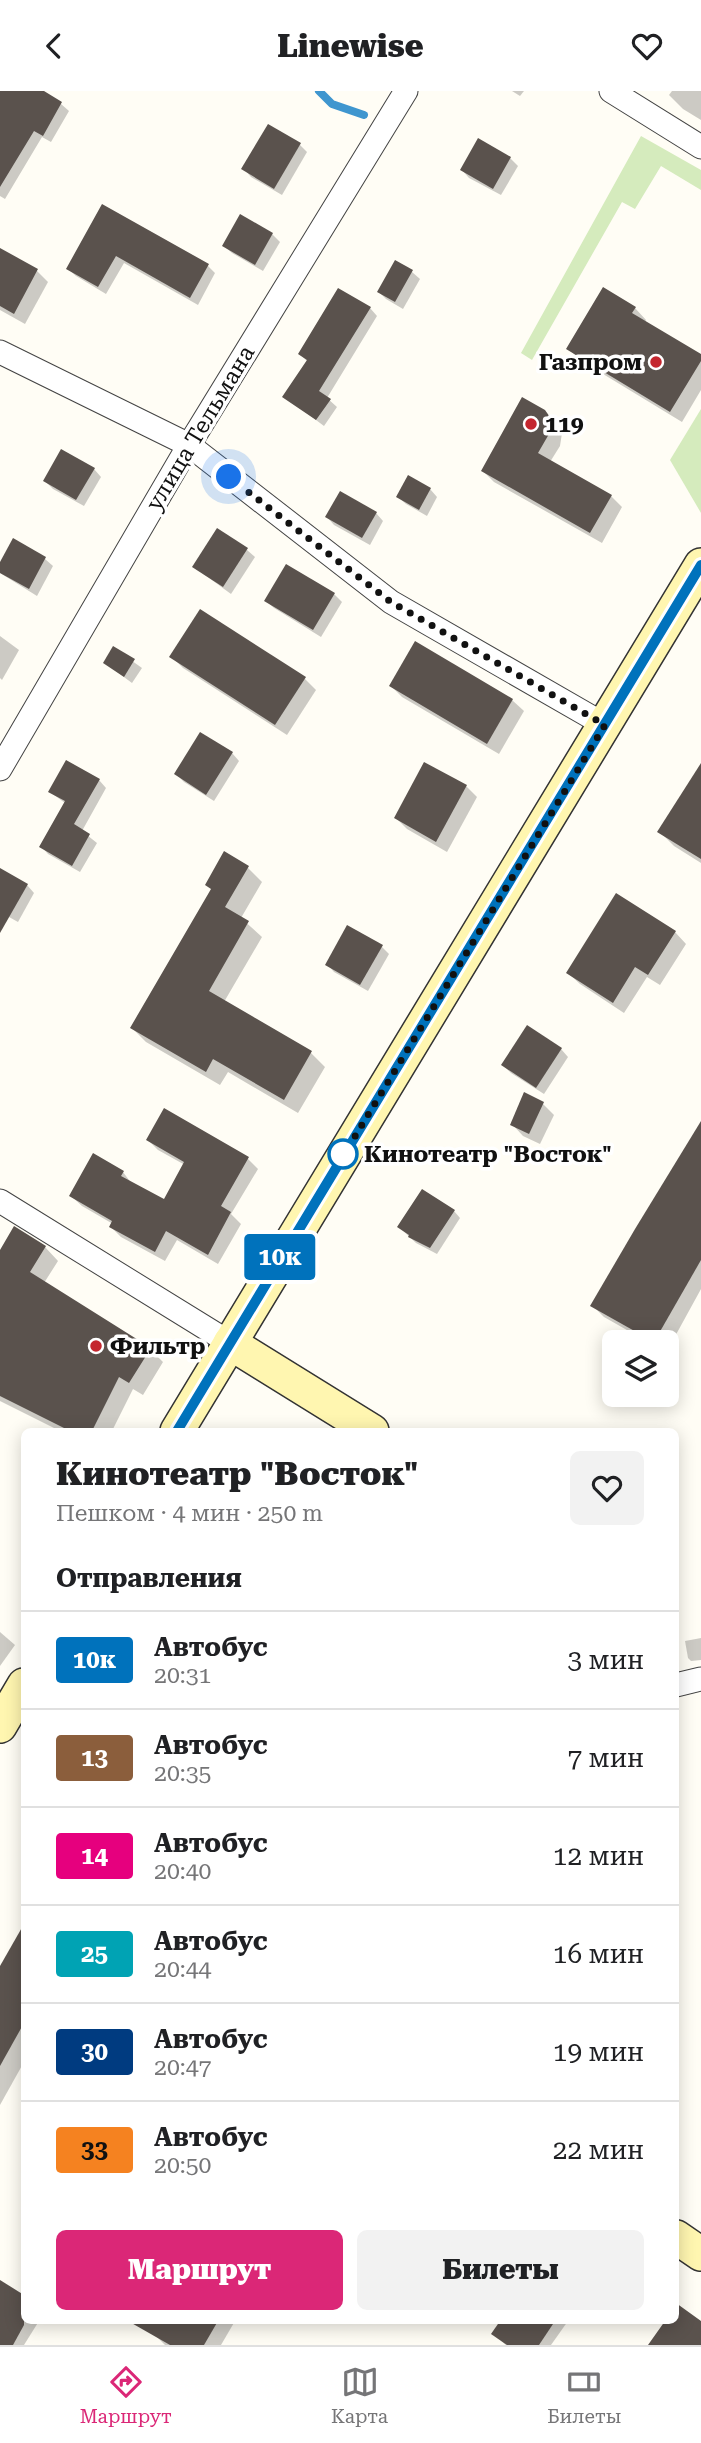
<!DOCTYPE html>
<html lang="ru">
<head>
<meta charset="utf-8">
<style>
  body { margin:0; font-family:"Roboto Serif",serif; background:#f2f2f2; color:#202124; height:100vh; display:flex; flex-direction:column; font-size:26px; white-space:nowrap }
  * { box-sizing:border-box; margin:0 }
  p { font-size:23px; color:#757577 }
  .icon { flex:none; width:38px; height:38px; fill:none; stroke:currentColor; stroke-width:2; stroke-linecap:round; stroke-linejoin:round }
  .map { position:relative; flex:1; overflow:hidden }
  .details { position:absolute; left:21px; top:1337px; width:658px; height:896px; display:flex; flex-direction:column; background:#fff; border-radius:10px; box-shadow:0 4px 18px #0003 }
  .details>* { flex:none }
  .badge { padding:0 14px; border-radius:5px; font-size:24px; line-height:46px }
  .buttons { position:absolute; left:602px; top:1239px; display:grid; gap:14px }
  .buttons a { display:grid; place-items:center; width:77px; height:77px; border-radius:10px; background:#fff; box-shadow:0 4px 18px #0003; font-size:35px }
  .you { position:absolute; width:35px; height:35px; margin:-18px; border:5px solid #fff; border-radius:50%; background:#1a73e8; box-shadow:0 0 0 10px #1a73e833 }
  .map>.badge { position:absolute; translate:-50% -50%; box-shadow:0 0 0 4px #fff }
  h2 { padding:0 35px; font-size:26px; line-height:63px }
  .round { display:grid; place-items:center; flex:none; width:74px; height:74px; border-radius:10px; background:#f2f2f2 }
  .summary { display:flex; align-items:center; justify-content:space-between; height:119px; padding:0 35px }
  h1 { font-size:33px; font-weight:800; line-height:52px }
  .cta { display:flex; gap:14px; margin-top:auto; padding:14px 35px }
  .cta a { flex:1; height:80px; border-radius:10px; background:#db2777; color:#fff; font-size:28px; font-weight:800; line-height:80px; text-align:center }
  .cta a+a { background:#f2f2f2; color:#202124 }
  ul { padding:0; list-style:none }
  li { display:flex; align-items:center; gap:21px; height:98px; padding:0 35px; border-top:2px solid #e0e0e0 }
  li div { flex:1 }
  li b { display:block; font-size:26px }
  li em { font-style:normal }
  li .badge { min-width:77px; font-weight:700; text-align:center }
  header { display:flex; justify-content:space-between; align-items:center; height:91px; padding:0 35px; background:#fff; font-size:32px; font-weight:800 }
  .menu { display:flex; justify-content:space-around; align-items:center; height:98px; border-top:2px solid #e0e0e0; background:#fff; font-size:19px; color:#757577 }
  .menu a { display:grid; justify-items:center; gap:4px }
  .menu .current { color:#db2777 }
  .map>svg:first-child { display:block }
  .green { fill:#d5ebbd }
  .shadow { fill:#0003 }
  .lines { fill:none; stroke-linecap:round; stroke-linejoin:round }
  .stream { stroke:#3f96cf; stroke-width:8 }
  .building { fill:#5a524d }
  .street-casing { stroke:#444; stroke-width:25 }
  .secondary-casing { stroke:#333; stroke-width:36 }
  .street { stroke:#fff; stroke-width:23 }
  .secondary { stroke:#fff6b0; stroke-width:33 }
  .line-casing { stroke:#fff; stroke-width:16 }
  .line { stroke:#0072bc; stroke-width:10 }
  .walk { stroke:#111; stroke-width:7; stroke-dasharray:0 12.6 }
  .poi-dot { fill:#c4262e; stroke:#fff; stroke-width:2.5 }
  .stop-dot { fill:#fff; stroke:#0072bc; stroke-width:3.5 }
  .labels { text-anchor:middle; stroke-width:7; stroke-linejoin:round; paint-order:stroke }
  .poi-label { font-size:23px; font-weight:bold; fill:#111; stroke:#fff; text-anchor:start }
  .street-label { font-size:23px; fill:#111; stroke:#fff }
  .stop-label { font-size:23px; font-weight:bold; fill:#111; stroke:#fff; text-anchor:start }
</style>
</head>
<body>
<header><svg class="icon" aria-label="back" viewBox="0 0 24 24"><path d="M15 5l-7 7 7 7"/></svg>Linewise<svg class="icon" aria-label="heart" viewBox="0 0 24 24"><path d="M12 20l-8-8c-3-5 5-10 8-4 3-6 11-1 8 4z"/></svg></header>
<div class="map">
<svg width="701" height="2254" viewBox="0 0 701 2254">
  <rect width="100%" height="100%" fill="#fffdf5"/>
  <g class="green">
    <path d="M641,45L701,79V99L661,75L635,118L622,111L532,269L521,262Z"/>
    <path d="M701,318V422L670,369Z"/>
  </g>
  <g class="shadow">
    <path d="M0,0H40L61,13L69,20L51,51L42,46L5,108L0,105Z"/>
    <path d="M512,0H524L520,5Z"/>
    <path d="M672,0H701V29L683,18L669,4Z"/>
    <path d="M300,54L307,61L282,104L251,86L244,78Z"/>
    <path d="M510,67L518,75L501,104L469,87L462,79Z"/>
    <path d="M103,116L208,175L215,182L198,214L124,172L106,203L76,185L68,178Z"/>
    <path d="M241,126L272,143L280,151L263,180L232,162L224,155Z"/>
    <path d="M0,159L37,180L48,191L25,233L0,219Z"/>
    <path d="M396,171L412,181L420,188L403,218L386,208L379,201Z"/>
    <path d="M370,217L377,225L327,307L337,316L324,335L284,305L308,271L300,263Z"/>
    <path d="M635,217L646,229L645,231L701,265V299L682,331L580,269L569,258Z"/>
    <path d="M543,321L562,342L560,355L550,371L611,405L622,416L602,452L494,391L483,380Z"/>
    <path d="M94,378L101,386L84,415L53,398L45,390Z"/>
    <path d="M430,398L437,406L427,425L406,413L398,406Z"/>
    <path d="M376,422L383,430L370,454L334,434L327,426Z"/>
    <path d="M217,439L247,459L255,466L231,503L194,476Z"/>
    <path d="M14,450L45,468L53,475L37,505L0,482V475Z"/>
    <path d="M334,503L342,511L321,546L274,517L266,510Z"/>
    <path d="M0,545L19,559L2,589L0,587Z"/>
    <path d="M114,557L142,577L132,592L105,572Z"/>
    <path d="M171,565L305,588L316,599L287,644L183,577Z"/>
    <path d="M391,595L512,609L524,620L499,663L402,606Z"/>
    <path d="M232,662L239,670L214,710L184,691L176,683Z"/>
    <path d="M701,675V772L674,755L660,741Z"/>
    <path d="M99,689L106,697L82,740L97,752L80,781L48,763L41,755L65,712L50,701Z"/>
    <path d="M466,695L477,706L447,761L407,738L396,727Z"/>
    <path d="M225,763L248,777L262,791L241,827L262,846L224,911L311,962L325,976L298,1022L228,981L220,994L146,951L132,937L212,799Z"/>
    <path d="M0,779L27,794L34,802L18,831L0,821Z"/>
    <path d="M675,841L686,853L660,894L647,886L624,922L580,893L568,882Z"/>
    <path d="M382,856L389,863L368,900L334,881L327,873Z"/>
    <path d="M561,958L568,966L544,1003L511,982L503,974Z"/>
    <path d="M543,1013L554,1024L540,1053L523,1045L512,1033Z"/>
    <path d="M701,1033V1198L667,1260V1251H648L604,1226L593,1215Z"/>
    <path d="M148,1049L248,1068L258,1078L231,1123L241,1133L218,1173L177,1149L165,1170L121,1146L111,1136L113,1133L82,1115L71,1105L123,1081L132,1093L165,1110L185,1074L158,1059Z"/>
    <path d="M454,1120L460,1127L437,1163L416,1152L399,1136Z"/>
    <path d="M45,1156L58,1170L44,1192L150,1258L163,1271L143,1304L133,1298L112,1340H60L0,1310V1162Z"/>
    <path d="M0,1541L15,1554L0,1575Z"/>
    <path d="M701,1547V1569L691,1570L688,1567L685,1550Z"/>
    <path d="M24,1837V1971L0,2014V1879Z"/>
    <path d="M0,2191L24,2206V2230H39L24,2254H0Z"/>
    <path d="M160,2230H235L221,2254H165L153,2242Z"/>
    <path d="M502,2230H568L551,2254H506L493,2243Z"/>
  </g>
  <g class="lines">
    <path class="stream" d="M319,0L332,13L364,24"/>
  </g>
  <g class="building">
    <path d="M0,0H44L62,11L43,45L34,40L0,96Z"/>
    <path d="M268,33L301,52L274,98L241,78Z"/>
    <path d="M478,47L511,66L493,98L460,79Z"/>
    <path d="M102,113L209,173L190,207L116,165L98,196L66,178Z"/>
    <path d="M240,123L273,142L255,174L222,155Z"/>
    <path d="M0,157L38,178L14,223L0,215Z"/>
    <path d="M395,169L413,179L395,211L377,201Z"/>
    <path d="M603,196L636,216L632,222L701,263V270L670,321L566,258Z"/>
    <path d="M338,197L371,216L319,300L331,308L316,329L282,306L307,269L298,263Z"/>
    <path d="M522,306L545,319L552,329L549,343L538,362L612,404L590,442L481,380Z"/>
    <path d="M61,358L95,377L76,409L43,390Z"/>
    <path d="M408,384L431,397L419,419L396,406Z"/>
    <path d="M340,400L377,421L362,447L325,426Z"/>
    <path d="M217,437L248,457L223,496L192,476Z"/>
    <path d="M13,447L46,466L29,498L0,482V471Z"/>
    <path d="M286,473L335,502L313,539L264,510Z"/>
    <path d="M200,518L306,586L275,634L169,566Z"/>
    <path d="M415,550L513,608L487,653L389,595Z"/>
    <path d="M113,555L135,568L124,586L103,572Z"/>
    <path d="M200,641L233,661L206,704L174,683Z"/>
    <path d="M66,669L100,688L74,733L90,743L72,775L39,756L65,710L48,701Z"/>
    <path d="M424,671L467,694L436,751L394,727Z"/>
    <path d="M701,672V768L657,741Z"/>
    <path d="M224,760L249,775L225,816L249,830L209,900L312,960L284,1009L213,968L206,981L130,937L211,798L205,794Z"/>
    <path d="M0,777L28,793L0,842Z"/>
    <path d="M616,802L676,840L648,884L635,876L613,912L566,882Z"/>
    <path d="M347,834L383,854L360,894L325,874Z"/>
    <path d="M527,934L562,957L536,997L501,974Z"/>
    <path d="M524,1001L544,1011L529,1043L510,1034Z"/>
    <path d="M164,1017L249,1066L221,1115L231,1121L208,1164L166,1140L155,1161L109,1136L112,1130L69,1105L93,1062L124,1080L121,1085L164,1108L184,1071L146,1049Z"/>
    <path d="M701,1030V1169L654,1251L590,1215L635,1138Z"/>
    <path d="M422,1098L455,1119L430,1157L408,1146L409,1144L397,1136Z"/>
    <path d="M14,1135L46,1155L30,1181L151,1257L129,1292L119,1286L92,1340H70L0,1305V1159Z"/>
    <path d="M24,1833V1932L0,1975V1875Z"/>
    <path d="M0,2189L24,2204V2234L13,2254H0Z"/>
    <path d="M676,2212L701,2230V2254H648L665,2230H676Z"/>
    <path d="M128,2230H218L204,2254H170Z"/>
    <path d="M500,2230H555L539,2254H507L491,2243Z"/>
  </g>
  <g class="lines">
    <defs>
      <g id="street">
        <path d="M611,0L701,56"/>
        <path d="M0,261L189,354L391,511L605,634"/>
        <path d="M0,678L189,354L406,0"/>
        <path d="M0,1110L230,1252"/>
        <path d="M676,1594L701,1588"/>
      </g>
      <g id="secondary">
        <path d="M230,1252L372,1340"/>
        <path d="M177,1340L701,474"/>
        <path d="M0,1635L24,1594"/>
        <path d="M676,2146L701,2163"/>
      </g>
    </defs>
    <use href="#street" class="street-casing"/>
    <use href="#secondary" class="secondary-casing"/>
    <use href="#street" class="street"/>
    <use href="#secondary" class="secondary"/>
  </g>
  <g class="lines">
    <defs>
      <path id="line" d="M177,1340L701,474"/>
    </defs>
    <use href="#line" class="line-casing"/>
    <use href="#line" class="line"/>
    <path class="walk" d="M229,386L391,511L605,634L340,1070L343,1063"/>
  </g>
  <g class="poi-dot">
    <circle cx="656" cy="271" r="7"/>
    <circle cx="531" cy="333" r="7"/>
    <circle cx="96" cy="1255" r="7"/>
  </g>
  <circle class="stop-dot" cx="343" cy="1063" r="14"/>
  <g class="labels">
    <g class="poi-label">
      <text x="642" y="279" text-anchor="end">Газпром</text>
      <text x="545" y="341">119</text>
      <text x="110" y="1263">Фильтр</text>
    </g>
    <g class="street-label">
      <text transform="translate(200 337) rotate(-59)" y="8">улица Тельмана</text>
    </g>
    <g class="stop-label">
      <text x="364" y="1071">Кинотеатр "Восток"</text>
    </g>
  </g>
</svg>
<div class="buttons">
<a><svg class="icon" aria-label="layers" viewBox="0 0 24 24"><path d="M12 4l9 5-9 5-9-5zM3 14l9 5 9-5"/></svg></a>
</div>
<div class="you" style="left:229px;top:386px"></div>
<b class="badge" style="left:280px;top:1166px;background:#0072bc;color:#fff">10к</b>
<section class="details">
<div class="summary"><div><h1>Кинотеатр &quot;Восток&quot;</h1><p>Пешком · 4 мин · 250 m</p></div><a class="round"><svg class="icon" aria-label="heart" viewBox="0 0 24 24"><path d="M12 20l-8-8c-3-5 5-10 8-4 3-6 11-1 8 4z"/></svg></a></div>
<h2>Отправления</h2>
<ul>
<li><span class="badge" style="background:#0072bc;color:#fff">10к</span><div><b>Автобус</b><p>20:31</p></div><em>3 мин</em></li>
<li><span class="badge" style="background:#8b5e3c;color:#fff">13</span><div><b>Автобус</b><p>20:35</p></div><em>7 мин</em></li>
<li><span class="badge" style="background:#e6007e;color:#fff">14</span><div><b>Автобус</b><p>20:40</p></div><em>12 мин</em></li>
<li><span class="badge" style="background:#00a3b4;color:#fff">25</span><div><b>Автобус</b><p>20:44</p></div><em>16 мин</em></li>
<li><span class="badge" style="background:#003b80;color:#fff">30</span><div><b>Автобус</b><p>20:47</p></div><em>19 мин</em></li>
<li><span class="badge" style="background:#f58220;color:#111">33</span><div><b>Автобус</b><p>20:50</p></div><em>22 мин</em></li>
</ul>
<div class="cta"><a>Маршрут</a><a>Билеты</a></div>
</section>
</div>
<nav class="menu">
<a class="current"><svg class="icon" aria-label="directions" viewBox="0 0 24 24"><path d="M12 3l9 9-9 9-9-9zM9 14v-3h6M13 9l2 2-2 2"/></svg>Маршрут</a>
<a><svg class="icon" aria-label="map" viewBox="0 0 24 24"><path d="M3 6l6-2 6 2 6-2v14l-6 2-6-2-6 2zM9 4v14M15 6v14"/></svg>Карта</a>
<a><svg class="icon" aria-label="tickets" viewBox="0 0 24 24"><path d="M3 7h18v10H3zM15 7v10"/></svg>Билеты</a>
</nav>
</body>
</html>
